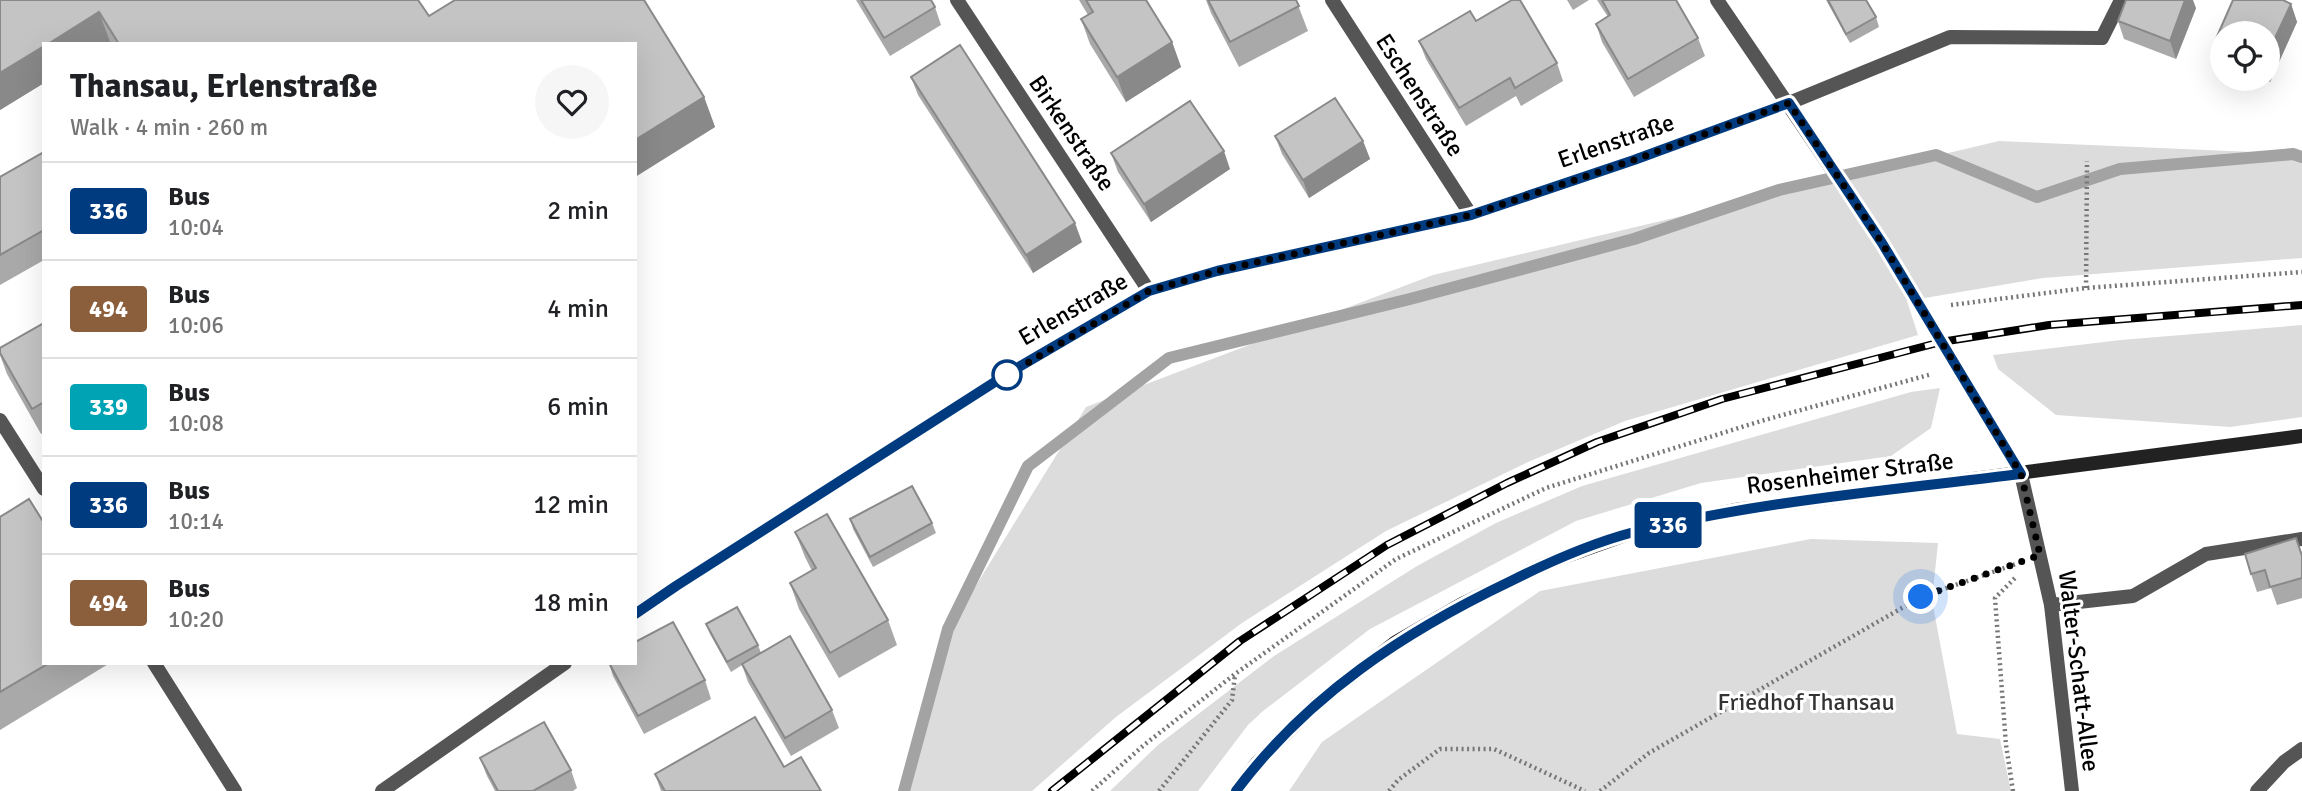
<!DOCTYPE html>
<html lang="en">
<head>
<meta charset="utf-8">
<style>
  body { margin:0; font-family:Signika,sans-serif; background:#f6f6f6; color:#202124; height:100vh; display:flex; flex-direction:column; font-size:26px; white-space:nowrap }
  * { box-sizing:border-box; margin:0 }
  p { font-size:23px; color:#757577 }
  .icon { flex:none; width:38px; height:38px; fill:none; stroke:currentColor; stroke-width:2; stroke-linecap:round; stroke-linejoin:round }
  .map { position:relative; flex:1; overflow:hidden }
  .details { position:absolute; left:42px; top:42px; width:595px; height:623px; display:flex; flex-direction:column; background:#fff; border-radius:0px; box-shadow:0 7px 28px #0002 }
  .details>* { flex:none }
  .badge { padding:0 14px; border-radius:5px; font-size:24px; line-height:46px }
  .fabs { position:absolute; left:2210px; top:21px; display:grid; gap:14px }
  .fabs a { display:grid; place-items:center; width:70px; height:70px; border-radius:50%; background:#fff; box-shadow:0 7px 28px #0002; font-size:35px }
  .you { position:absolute; width:35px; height:35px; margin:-18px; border:5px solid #fff; border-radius:50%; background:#1a73e8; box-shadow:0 0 0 10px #1a73e833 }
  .map>.badge { position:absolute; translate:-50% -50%; box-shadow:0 0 0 4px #fff }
  .round { display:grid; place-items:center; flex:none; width:74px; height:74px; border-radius:37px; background:#f6f6f6 }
  .summary { display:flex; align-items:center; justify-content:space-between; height:119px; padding:0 28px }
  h1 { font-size:33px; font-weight:800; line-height:52px }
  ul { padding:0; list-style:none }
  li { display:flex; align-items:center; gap:21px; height:98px; padding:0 28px; border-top:2px solid #e0e0e0 }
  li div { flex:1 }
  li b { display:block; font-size:26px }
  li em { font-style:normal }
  li .badge { min-width:77px; font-weight:700; text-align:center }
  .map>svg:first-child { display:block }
  .green { fill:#dcdcdc }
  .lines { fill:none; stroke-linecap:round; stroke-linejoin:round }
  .stream { stroke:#a3a3a3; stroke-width:12 }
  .path { stroke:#777; stroke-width:4.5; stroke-dasharray:2 3.5; stroke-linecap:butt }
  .service { stroke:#555; stroke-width:14 }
  .minor { stroke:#555; stroke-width:14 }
  .secondary { stroke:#222; stroke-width:14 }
  .rail-casing { stroke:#000; stroke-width:8 }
  .rail { stroke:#fff; stroke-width:5; stroke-dasharray:16; stroke-linecap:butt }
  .wall { fill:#a9a9a9 }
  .shaded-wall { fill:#898989 }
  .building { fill:#c4c4c4; stroke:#898989; stroke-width:2 }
  .line-casing { stroke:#fff; stroke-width:16 }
  .line { stroke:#003b80; stroke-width:10 }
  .walk { stroke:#000; stroke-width:7; stroke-dasharray:0 12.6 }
  .stop-dot { fill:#fff; stroke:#003b80; stroke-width:3.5 }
  .labels { text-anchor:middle; stroke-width:6; stroke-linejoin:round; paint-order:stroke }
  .street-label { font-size:24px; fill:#000; stroke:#fff }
  .park-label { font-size:24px; fill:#333; stroke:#fff }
</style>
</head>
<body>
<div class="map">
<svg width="2302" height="791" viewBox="0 0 2302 791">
  <rect width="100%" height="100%" fill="#fff"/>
  <g class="green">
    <path d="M1999,141L2302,154V258L2043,278L1907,301L1918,335L1625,421L1528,462L1386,531L1242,623L1116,717L1032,791H907L959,613L1086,407L1433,275Z"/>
    <path d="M2302,325V417L2230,427L2056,415L1998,369L1993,355L2121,340Z"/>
    <path d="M1940,388L1931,428L1891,456L1701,483L1576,521L1370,629L1263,711L1248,725L1198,791H1110L1158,745L1274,656L1417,566L1496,523L1582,486L1911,392Z"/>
    <path d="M1811,539L1938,543L1932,600L1957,734L2000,739L2011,791H1289L1322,742L1540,591Z"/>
  </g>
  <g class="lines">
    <path class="stream" d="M904,791L948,629L1028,466L1169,358L1410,299L1634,239L1779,190L1936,155L2037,197L2120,169L2293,154L2302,157"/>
    <g class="path">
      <path d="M2086,288L2087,161"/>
      <path d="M1951,305L2086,288L2302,272"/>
      <path d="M1092,791L1144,745L1235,674L1396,559L1546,488L1761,421L1932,374"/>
      <path d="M1159,791L1232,700L1235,675"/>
      <path d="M1389,791L1398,780L1440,749H1494L1585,791"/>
      <path d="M1600,791L1649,753L1921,597L2016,564"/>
      <path d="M2013,791L2006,745L1995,598L2016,577"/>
    </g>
    <g class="service">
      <path d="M2051,605L2133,596L2206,554L2302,539"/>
      <path d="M2257,791L2284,762L2302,749"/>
    </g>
    <g class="minor">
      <path d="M957,0L1149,291"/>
      <path d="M1332,0L1471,215"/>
      <path d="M1717,0L1882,243L2021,474L2051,605L2072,791"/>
      <path d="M0,420L44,489"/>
      <path d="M635,614L676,586L1012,371L1149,291L1217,271L1471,215L1634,160L1789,103L1950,37L2102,38L2121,0"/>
      <path d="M154,663L235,791"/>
      <path d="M382,791L565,663"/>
    </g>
    <path class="secondary" d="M1236,791L1257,763L1317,703L1396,642L1462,604L1545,564L1631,533L1735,510L2302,436"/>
    <defs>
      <path id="rail" d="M1052,791L1240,641L1387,545L1507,483L1597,442L1722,399L1941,342L2049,325L2302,305"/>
    </defs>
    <use href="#rail" class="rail-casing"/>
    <use href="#rail" class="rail"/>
  </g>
  <g class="wall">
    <path d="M0,0H418L429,16L455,0H644L704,97L715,127L635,177V44H111L110,42L108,44H44V83L0,110Z"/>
    <path d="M856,0H931L935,7L941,25L890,56Z"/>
    <path d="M1079,0H1146L1172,42L1181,67L1126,102L1090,44L1081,19L1088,15Z"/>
    <path d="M1206,0H1296L1308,31L1239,67L1211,13Z"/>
    <path d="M1567,0H1589L1573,10Z"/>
    <path d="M1597,0H1676L1698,38L1705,56L1634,97L1602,42L1596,24L1608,17Z"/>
    <path d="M1826,0H1866L1876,17L1879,27L1850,43Z"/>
    <path d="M2233,0H2283L2291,4L2297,22L2270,82L2263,79H2268V33H2222V59H2221L2215,41Z"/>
    <path d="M2196,8L2176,59L2124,39L2118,21Z"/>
    <path d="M1476,21L1557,63L1563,81L1521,106L1516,96L1466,126L1426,59L1419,41Z"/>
    <path d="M911,77L1082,242L1033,273L918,95Z"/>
    <path d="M1275,136L1363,141L1370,159L1309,198L1282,154Z"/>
    <path d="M44,152V260L0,285V177Z"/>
    <path d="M1111,153L1230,169L1151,222L1118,172Z"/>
    <path d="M44,323V432L41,434L7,374L0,355V348Z"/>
    <path d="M0,517L44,663H110L0,730Z"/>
    <path d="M850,519L932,523L936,533L873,567L853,529Z"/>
    <path d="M795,532L888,620L897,645L839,678L799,609L790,583L812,571L805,557Z"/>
    <path d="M2296,538L2302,553V598L2277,605L2271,588L2257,592L2251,574Z"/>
    <path d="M706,624L758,645L761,653L832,710L839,728L791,756L748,682L742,665L731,672L710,634Z"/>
    <path d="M609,663H635L705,680L711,699L644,734L613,676Z"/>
    <path d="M480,758L571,770L577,788L573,791H495L487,776Z"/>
    <path d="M784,767L821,791H661L655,774Z"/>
  </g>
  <g class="shaded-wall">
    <path d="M2185,0H2193L2196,8L2176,59L2170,41Z"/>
    <path d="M2291,4L2297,22L2270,82L2268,77V53Z"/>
    <path d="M99,12L110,42L108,44H48Z"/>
    <path d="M1172,42L1181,67L1126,102L1117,77Z"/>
    <path d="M44,46V83L0,110V73Z"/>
    <path d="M704,97L715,127L635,177V140Z"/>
    <path d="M1363,141L1370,159L1309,198L1303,180Z"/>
    <path d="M1224,151L1230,169L1151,222L1144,204Z"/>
    <path d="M1075,223L1082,242L1033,273L1026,255Z"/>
  </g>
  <g class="building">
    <path d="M0,0H418L429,16L455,0H644L704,97L635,140V44H119L99,12L48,44H44V46L0,73Z"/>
    <path d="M861,0H931L935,7L884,38Z"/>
    <path d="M1086,0H1146L1172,42L1117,77L1081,19L1093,12Z"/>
    <path d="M1208,0H1296L1299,6L1230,42Z"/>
    <path d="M1512,0H1520L1557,63L1515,88L1510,78L1459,108L1419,41L1470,11L1476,21Z"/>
    <path d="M1602,0H1676L1698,38L1628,79L1596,24L1610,15Z"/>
    <path d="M1828,0H1866L1876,17L1846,34Z"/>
    <path d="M2126,0H2185L2170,41L2118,21Z"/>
    <path d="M2233,0H2283L2291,4L2268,53V33H2222V44L2215,41Z"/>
    <path d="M960,45L1075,223L1026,255L911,77Z"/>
    <path d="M1335,98L1363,141L1303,180L1275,136Z"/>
    <path d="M1190,101L1224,151L1144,204L1111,153Z"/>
    <path d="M44,152V230L0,255V177Z"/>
    <path d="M44,323V402L32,409L0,353V348Z"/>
    <path d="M912,486L932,523L870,557L850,519Z"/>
    <path d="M29,499L44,523V663H49L0,692V517Z"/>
    <path d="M827,514L888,620L830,653L790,583L816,568L795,532Z"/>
    <path d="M2296,538L2302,556V578L2270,587L2265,570L2251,574L2245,554Z"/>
    <path d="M737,607L758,645L727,662L706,624Z"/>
    <path d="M673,622L705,680L638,716L609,663H635V642Z"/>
    <path d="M790,636L832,710L785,738L742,664Z"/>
    <path d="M755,717L784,767L801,757L821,791H665L655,774Z"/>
    <path d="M544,722L571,770L533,791H498L480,758Z"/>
  </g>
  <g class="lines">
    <defs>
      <path id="line" d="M635,614L676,586L1012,371L1149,291L1217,271L1471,215L1634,160L1789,103L1882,243L2021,474C1892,490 1760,501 1634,532C1592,543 1549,562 1511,581C1404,632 1308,695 1236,791"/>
    </defs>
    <use href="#line" class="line-casing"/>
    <use href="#line" class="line"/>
    <path class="walk" d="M1007,375L1149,291L1217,271L1471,215L1634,160L1789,103L1882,243L2021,474L2040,555L1921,597"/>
  </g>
  <circle class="stop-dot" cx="1007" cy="375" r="14"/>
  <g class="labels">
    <g class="street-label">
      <text transform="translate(1420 95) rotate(57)" y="8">Eschenstraße</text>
      <text transform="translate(1072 133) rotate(56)" y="8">Birkenstraße</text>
      <text transform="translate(1616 141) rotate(-19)" y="8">Erlenstraße</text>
      <text transform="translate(1073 309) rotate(-30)" y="8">Erlenstraße</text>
      <text transform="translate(1850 473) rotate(-7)" y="8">Rosenheimer Straße</text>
      <text transform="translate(2079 671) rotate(83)" y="8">Walter-Schatt-Allee</text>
    </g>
    <g class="park-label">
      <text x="1806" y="710">Friedhof Thansau</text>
    </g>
  </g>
</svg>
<div class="fabs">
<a><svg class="icon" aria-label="locate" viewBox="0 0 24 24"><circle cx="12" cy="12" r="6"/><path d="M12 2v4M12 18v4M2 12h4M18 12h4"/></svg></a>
</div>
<div class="you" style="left:1921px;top:597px"></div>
<b class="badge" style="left:1668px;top:525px;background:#003b80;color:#fff">336</b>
<section class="details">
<div class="summary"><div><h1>Thansau, Erlenstraße</h1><p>Walk · 4 min · 260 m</p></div><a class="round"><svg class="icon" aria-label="heart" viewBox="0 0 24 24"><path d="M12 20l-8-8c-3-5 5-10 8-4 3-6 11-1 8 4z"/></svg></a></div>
<ul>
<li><span class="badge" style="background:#003b80;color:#fff">336</span><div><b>Bus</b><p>10:04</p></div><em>2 min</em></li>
<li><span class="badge" style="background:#8b5e3c;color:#fff">494</span><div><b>Bus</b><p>10:06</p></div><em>4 min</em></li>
<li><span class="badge" style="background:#00a3b4;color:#fff">339</span><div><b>Bus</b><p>10:08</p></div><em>6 min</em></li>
<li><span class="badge" style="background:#003b80;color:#fff">336</span><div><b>Bus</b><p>10:14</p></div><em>12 min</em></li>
<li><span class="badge" style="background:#8b5e3c;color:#fff">494</span><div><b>Bus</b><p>10:20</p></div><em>18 min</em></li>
</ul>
</section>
</div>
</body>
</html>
